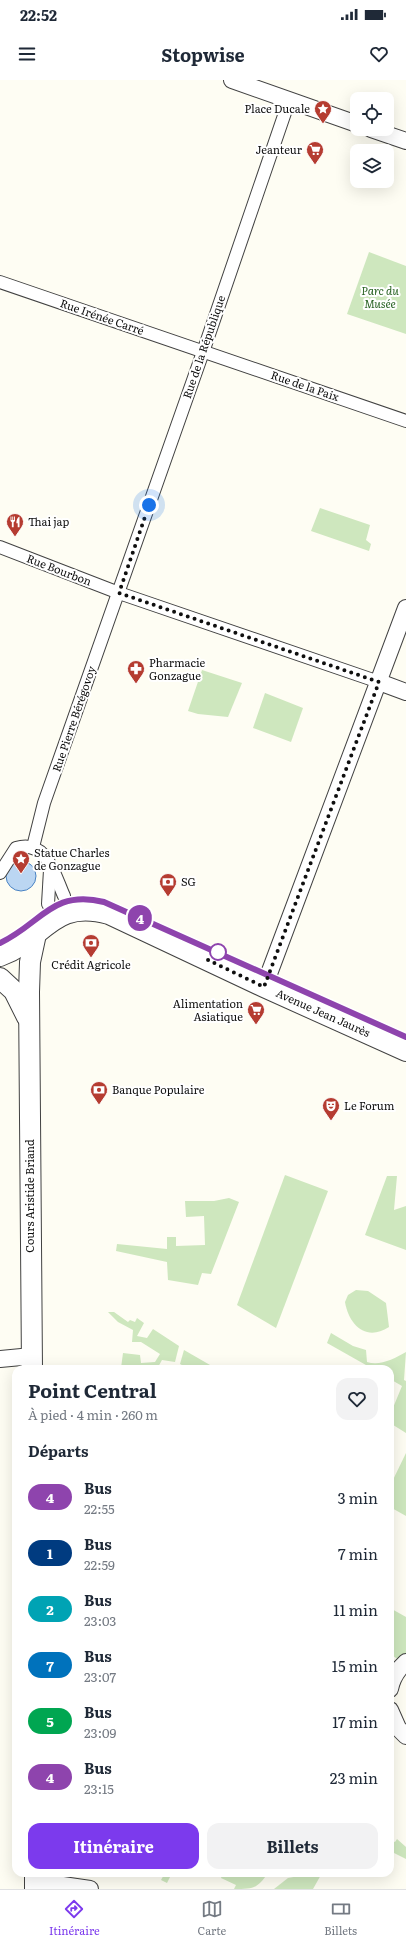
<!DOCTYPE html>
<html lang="fr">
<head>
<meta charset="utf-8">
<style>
  body { margin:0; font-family:Literata,serif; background:#f2f2f3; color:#1f2937; height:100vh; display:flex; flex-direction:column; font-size:15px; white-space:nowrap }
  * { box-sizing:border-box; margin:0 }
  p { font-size:13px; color:#747a83 }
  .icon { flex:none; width:22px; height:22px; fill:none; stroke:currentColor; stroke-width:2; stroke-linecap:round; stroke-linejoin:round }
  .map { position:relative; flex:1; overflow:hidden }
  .panel { position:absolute; left:12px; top:1285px; width:382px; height:512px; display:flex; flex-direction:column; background:#fff; border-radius:12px; box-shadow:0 4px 16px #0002 }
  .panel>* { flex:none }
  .badge { padding:0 8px; border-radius:13px; font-size:14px; line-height:26px }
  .controls { position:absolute; left:350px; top:12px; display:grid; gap:8px }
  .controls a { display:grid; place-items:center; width:44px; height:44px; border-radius:8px; background:#fff; box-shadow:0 4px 16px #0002; font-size:20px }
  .you { position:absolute; width:20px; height:20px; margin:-10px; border:3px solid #fff; border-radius:50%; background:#1a73e8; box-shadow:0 0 0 6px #1a73e833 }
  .map>.badge { position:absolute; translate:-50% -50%; box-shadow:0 0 0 2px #fff }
  h2 { padding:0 16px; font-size:15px; line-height:36px }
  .round { display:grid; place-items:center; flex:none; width:42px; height:42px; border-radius:12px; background:#f2f2f3 }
  .overview { display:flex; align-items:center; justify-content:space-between; height:68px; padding:0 16px }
  h1 { font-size:19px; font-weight:700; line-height:30px }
  .cta { display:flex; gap:8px; margin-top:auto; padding:8px 16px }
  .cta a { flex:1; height:46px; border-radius:12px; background:#7c3aed; color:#fff; font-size:16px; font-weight:700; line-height:46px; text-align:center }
  .cta a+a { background:#f2f2f3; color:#1f2937 }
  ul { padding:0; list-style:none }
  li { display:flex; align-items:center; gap:12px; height:56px; padding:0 16px }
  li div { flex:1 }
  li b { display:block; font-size:15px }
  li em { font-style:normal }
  li .badge { min-width:44px; font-weight:700; text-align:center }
  .status { display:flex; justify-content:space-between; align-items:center; height:28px; padding:0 20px; background:#fff; direction:ltr }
  .status svg { height:11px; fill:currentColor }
  header { display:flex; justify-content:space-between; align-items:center; height:52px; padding:0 16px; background:#fff; font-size:18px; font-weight:700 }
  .tab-bar { display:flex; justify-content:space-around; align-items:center; height:56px; border-top:1px solid #e0e1e3; background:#fff; font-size:11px; color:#747a83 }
  .tab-bar a { display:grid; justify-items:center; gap:2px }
  .tab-bar .selected { color:#7c3aed }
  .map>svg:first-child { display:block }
  .green { fill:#cee7be }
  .water { fill:#bbd6f2; stroke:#4882c3 }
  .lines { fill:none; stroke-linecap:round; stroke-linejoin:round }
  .pedestrian-casing { stroke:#424242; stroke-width:14 }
  .minor-casing { stroke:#424242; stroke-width:18 }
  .tertiary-casing { stroke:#424242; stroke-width:22 }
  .pedestrian { stroke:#fff; stroke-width:12 }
  .minor { stroke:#fff; stroke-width:16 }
  .tertiary { stroke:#fff; stroke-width:20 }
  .line-casing { stroke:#fff; stroke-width:9 }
  .line { stroke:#8e44ad; stroke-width:6 }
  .walk { stroke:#0f0f0f; stroke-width:4; stroke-dasharray:0 7.2 }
  .stop-dot { fill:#fff; stroke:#8e44ad; stroke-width:2 }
  .labels { text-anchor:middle; stroke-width:4; stroke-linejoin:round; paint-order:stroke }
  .poi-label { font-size:11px; fill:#0f0f0f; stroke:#fff; text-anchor:start }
  .park-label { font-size:11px; font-style:italic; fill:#296324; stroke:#fff }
  .street-label { font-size:11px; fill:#0f0f0f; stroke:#fff }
</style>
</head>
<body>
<div class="status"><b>22:52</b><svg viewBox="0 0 49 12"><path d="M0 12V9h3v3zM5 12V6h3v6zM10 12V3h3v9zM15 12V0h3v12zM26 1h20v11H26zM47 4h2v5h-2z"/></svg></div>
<header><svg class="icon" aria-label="menu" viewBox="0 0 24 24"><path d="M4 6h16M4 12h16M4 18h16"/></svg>Stopwise<svg class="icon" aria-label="heart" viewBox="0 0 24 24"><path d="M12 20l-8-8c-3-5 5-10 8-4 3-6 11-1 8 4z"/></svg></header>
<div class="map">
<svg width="406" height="1809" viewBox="0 0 406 1809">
  <rect width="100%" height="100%" fill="#fefdf3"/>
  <g class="green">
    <path d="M369,172L406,186V254L347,234Z"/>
    <path d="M320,428L370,445L366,460L371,464L369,471L311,451Z"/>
    <path d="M202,590L242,603L228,637L198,634L188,631Z"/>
    <path d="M265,613L303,628L291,662L253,648Z"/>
    <path d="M285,1095L328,1111L276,1248L237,1225Z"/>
    <path d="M387,1096H397L394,1130L406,1126V1170L365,1155Z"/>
    <path d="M229,1118L239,1122L211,1194L202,1193L198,1205L168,1200L167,1182L116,1171L117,1164L167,1169V1157H176V1166L205,1165L204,1136L186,1137L185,1121H214Z"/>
    <path d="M356,1210L368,1211L386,1223L389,1247C366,1262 349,1245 345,1222L348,1215Z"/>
    <path d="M108,1232H114L128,1242L130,1240L135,1242L137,1238L144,1243L137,1256L147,1258L153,1249L179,1266L175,1282L162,1280L157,1289H113V1287L121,1288L123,1273L140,1275L141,1283L155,1282L160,1274L141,1262H132L133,1250L118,1242Z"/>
    <path d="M331,1253L353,1266L366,1270L367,1282C380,1286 394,1279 406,1272L404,1300L406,1301V1353L390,1343V1335L402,1306L390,1299V1289H373L327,1263Z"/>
    <path d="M184,1270L217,1289H189L180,1284Z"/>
    <path d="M406,1373V1436L390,1427V1406Z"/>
    <path d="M390,1528L406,1537V1575L399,1580L390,1574Z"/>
    <path d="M397,1759L406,1767V1779L390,1771V1760L395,1762Z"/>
    <path d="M165,1793H172L167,1803L161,1800Z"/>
    <path d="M223,1793H268C257,1809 253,1809 234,1809L236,1805L221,1798Z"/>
    <path d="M316,1793H322L313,1809H274L288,1798Z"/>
  </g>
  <circle class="water" cx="21" cy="796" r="15"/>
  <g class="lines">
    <defs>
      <g id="pedestrian">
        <path d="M0,202L406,341"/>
        <path d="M0,467L119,513L379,602"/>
        <path d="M33,767L44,723L203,272L289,21"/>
        <path d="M0,793L16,768C47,759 54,794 64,816"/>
        <path d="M48,824L50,790"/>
      </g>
      <g id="minor">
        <path d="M232,0L357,44"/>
        <path d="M371,49L406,61"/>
        <path d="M379,602L406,612"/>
        <path d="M264,907L406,528"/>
        <path d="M0,1279L32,1276"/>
        <path d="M390,1609C392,1598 398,1589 406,1582"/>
        <path d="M390,1630L398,1648L406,1656"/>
        <path d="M35,1801L90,1809"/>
      </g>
      <g id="tertiary">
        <path d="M0,876C45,860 51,818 109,834L264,907L406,971"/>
        <path d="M0,898L14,911L27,937"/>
        <path d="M32,1289L29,912L30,882L36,854"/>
        <path d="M35,1793V1809"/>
      </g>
    </defs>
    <use href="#pedestrian" class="pedestrian-casing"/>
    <use href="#minor" class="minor-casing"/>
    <use href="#tertiary" class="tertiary-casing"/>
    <use href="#pedestrian" class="pedestrian"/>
    <use href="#minor" class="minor"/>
    <use href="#tertiary" class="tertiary"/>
  </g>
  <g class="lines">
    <defs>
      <path id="line" d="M0,863C41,844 52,809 104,822L406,957"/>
    </defs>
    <use href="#line" class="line-casing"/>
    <use href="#line" class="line"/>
    <path class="walk" d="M149,425L119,513L379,602L264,907L208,880L218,872"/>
  </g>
  <defs>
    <symbol id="sight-pin" viewBox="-11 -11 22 30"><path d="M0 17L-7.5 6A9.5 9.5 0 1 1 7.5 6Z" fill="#b53c31" stroke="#fff"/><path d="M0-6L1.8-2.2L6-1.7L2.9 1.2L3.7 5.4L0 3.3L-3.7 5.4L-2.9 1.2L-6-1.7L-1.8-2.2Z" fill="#fff"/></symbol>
    <symbol id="supermarket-pin" viewBox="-11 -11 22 30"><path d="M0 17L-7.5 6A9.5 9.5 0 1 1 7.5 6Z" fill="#b53c31" stroke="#fff"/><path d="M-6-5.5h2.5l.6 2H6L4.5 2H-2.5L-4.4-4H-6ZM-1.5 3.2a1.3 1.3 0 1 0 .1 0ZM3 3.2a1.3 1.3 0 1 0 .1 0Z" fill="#fff"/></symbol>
    <symbol id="restaurant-pin" viewBox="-11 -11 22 30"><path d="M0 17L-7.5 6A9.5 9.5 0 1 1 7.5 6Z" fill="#b53c31" stroke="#fff"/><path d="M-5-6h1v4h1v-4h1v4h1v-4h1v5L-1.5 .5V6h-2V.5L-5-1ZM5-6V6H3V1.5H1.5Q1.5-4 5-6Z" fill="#fff"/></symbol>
    <symbol id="pharmacy-pin" viewBox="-11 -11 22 30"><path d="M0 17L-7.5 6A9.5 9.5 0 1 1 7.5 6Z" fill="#b53c31" stroke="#fff"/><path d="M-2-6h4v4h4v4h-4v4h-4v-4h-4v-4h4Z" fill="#fff"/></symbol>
    <symbol id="bank-pin" viewBox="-11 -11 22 30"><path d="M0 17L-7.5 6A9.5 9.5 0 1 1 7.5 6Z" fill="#b53c31" stroke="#fff"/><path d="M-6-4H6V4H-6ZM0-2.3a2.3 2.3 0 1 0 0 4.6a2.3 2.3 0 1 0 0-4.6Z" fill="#fff"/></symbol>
    <symbol id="theatre-pin" viewBox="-11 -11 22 30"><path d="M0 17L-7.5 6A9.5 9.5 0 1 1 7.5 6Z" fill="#b53c31" stroke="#fff"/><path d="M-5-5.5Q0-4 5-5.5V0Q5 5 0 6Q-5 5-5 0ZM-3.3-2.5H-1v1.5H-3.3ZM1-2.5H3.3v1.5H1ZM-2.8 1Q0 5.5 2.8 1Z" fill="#fff"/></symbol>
  </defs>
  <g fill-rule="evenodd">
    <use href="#sight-pin" x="313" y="19" width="20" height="27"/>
    <use href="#supermarket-pin" x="305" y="60" width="20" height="27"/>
    <use href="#restaurant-pin" x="5" y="432" width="20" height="27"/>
    <use href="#pharmacy-pin" x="126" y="579" width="20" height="27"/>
    <use href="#sight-pin" x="11" y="769" width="20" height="27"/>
    <use href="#bank-pin" x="158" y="792" width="20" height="27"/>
    <use href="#bank-pin" x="81" y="853" width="20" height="27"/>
    <use href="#supermarket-pin" x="246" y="920" width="20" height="27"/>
    <use href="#bank-pin" x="89" y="1000" width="20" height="27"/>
    <use href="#theatre-pin" x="321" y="1016" width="20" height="27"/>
  </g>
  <circle class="stop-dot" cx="218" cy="872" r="8"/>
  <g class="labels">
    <g class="poi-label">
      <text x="310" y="33" text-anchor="end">Place Ducale</text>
      <text x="302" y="74" text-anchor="end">Jeanteur</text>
      <text x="28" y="446">Thai jap</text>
      <text x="149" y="587">Pharmacie<tspan x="149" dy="13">Gonzague</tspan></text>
      <text x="34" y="777">Statue Charles<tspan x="34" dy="13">de Gonzague</tspan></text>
      <text x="181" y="806">SG</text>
      <text x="91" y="889" text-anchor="middle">Crédit Agricole</text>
      <text x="243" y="928" text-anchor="end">Alimentation<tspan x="243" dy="13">Asiatique</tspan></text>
      <text x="112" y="1014">Banque Populaire</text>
      <text x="344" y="1030">Le Forum</text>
    </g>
    <g class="park-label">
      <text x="380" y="215">Parc du<tspan x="380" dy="13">Musée</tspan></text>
    </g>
    <g class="street-label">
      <text transform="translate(102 237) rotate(19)" y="4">Rue Irénée Carré</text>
      <text transform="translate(204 267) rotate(-71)" y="4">Rue de la République</text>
      <text transform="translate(305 306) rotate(19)" y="4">Rue de la Paix</text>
      <text transform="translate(59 490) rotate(21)" y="4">Rue Bourbon</text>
      <text transform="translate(74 639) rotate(-71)" y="4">Rue Pierre Bérégovoy</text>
      <text transform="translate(323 933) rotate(24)" y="4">Avenue Jean Jaurès</text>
      <text transform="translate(30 1116) rotate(-90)" y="4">Cours Aristide Briand</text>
    </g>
  </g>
</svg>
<div class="controls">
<a><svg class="icon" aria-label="locate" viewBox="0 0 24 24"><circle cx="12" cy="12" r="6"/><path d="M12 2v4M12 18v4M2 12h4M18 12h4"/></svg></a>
<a><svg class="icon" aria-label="layers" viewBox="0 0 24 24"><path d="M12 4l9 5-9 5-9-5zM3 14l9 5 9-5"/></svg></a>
</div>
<div class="you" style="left:149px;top:425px"></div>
<b class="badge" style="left:140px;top:838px;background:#8e44ad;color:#fff">4</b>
<section class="panel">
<div class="overview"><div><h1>Point Central</h1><p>À pied · 4 min · 260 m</p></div><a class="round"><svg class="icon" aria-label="heart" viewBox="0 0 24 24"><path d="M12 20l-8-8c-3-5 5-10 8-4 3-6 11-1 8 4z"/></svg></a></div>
<h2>Départs</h2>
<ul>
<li><span class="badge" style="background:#8e44ad;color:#fff">4</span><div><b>Bus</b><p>22:55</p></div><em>3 min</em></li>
<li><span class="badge" style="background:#003b80;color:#fff">1</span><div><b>Bus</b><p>22:59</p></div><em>7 min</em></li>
<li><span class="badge" style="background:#00a3b4;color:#fff">2</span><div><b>Bus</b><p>23:03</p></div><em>11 min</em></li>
<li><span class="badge" style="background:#0072bc;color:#fff">7</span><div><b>Bus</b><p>23:07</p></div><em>15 min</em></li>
<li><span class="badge" style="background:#00a651;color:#fff">5</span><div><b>Bus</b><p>23:09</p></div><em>17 min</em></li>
<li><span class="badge" style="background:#8e44ad;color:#fff">4</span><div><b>Bus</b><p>23:15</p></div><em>23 min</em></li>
</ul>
<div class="cta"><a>Itinéraire</a><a>Billets</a></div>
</section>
</div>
<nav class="tab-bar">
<a class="selected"><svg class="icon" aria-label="directions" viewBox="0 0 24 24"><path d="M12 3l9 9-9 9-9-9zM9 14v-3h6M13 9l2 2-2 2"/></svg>Itinéraire</a>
<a><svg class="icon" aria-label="map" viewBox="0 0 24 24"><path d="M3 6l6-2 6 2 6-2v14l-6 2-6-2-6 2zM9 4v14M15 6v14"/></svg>Carte</a>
<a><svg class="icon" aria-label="tickets" viewBox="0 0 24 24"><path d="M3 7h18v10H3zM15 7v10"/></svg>Billets</a>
</nav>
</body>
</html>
